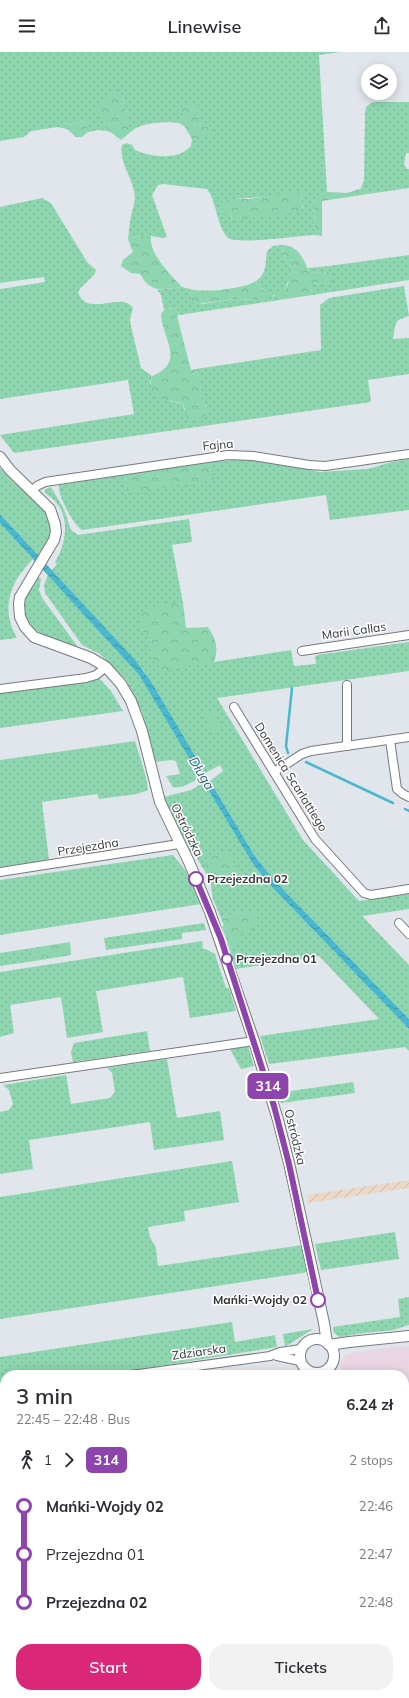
<!DOCTYPE html>
<html lang="en">
<head>
<meta charset="utf-8">
<style>
  body { margin:0; font-family:Mulish,sans-serif; background:#f2f2f3; color:#2b2b33; height:100vh; display:flex; flex-direction:column; font-size:15px; white-space:nowrap }
  * { box-sizing:border-box; margin:0 }
  p { font-size:13px; color:#7c7c81 }
  .icon { flex:none; width:22px; height:22px; fill:none; stroke:currentColor; stroke-width:2; stroke-linecap:round; stroke-linejoin:round }
  .map { position:relative; flex:1; overflow:hidden }
  .drawer { position:absolute; left:0px; top:1318px; width:409px; height:328px; display:flex; flex-direction:column; background:#fff; border-radius:16px 16px 0 0; box-shadow:0 2px 10px #0003 }
  .drawer>* { flex:none }
  .badge { padding:0 8px; border-radius:6px; font-size:14px; line-height:26px }
  .buttons { position:absolute; left:361px; top:12px; display:grid; gap:8px }
  .buttons a { display:grid; place-items:center; width:36px; height:36px; border-radius:50%; background:#fff; box-shadow:0 2px 10px #0003; font-size:20px }
  .map>.badge { position:absolute; translate:-50% -50%; box-shadow:0 0 0 2px #fff }
  .legs { display:flex; align-items:center; gap:6px; height:44px; padding:0 16px; font-size:13px }
  .legs p { margin-inline-start:auto }
  .overview { display:flex; align-items:center; justify-content:space-between; height:68px; padding:0 16px }
  h1 { font-size:22px; font-weight:600; line-height:30px }
  .cta { display:flex; gap:8px; margin-top:auto; padding:8px 16px }
  .cta a { flex:1; height:46px; border-radius:16px; background:#db2777; color:#fff; font-size:16px; font-weight:600; line-height:46px; text-align:center }
  .cta a+a { background:#f2f2f3; color:#2b2b33 }
  ul { padding:0 16px; list-style:none }
  li { display:flex; align-items:center; gap:14px; height:48px; font-size:15px }
  li i { display:grid; place-items:center; width:6px; height:100%; margin:0 5px; background:currentColor }
  li i::after { content:''; width:10px; height:10px; margin:-5px; border:3px solid; border-radius:50%; background:#fff }
  li p { margin-inline-start:auto }
  li:first-child i { background:linear-gradient(#0000 50%,currentColor 0) }
  li:last-child i { background:linear-gradient(currentColor 50%,#0000 0) }
  header { display:flex; justify-content:space-between; align-items:center; height:52px; padding:0 16px; background:#fff; font-size:18px; font-weight:600 }
  .map>svg:first-child { display:block }
  .commercial { fill:#ead5e3 }
  .industrial { fill:url(#industrial-furrows) }
  .built { fill:#d0dae5 }
  .grass { fill:url(#grass-dots); fill-rule:evenodd }
  .forest { fill:url(#forest-crowns) }
  .pitch { fill:#8dd6af }
  .water { fill:url(#water-waves) }
  .lines { fill:none; stroke-linecap:round; stroke-linejoin:round }
  .stream { stroke:#49b7ce; stroke-width:2.5 }
  .minor-casing { stroke:#767a80; stroke-width:10 }
  .tertiary-casing { stroke:#767a80; stroke-width:12 }
  .minor { stroke:#fff; stroke-width:8 }
  .tertiary { stroke:#fff; stroke-width:10 }
  .line-1-casing { stroke:#fff; stroke-width:9 }
  .line-1 { stroke:#8e44ad; stroke-width:6 }
  .stop-1-dot { fill:#fff; stroke:#8e44ad; stroke-width:2 }
  .labels { text-anchor:middle; stroke-width:3; stroke-linejoin:round; paint-order:stroke }
  .street-label { font-size:12px; fill:#343638; stroke:#fff }
  .stop-label { font-size:12px; font-weight:bold; fill:#343638; stroke:#fff; text-anchor:start }
  .water-label { font-size:13px; font-style:italic; fill:#225e6b; stroke:#fff }
</style>
</head>
<body>
<header><svg class="icon" aria-label="menu" viewBox="0 0 24 24"><path d="M4 6h16M4 12h16M4 18h16"/></svg>Linewise<svg class="icon" aria-label="share" viewBox="0 0 24 24"><path d="M12 15V3M7 8l5-5 5 5M5 13v7h14v-7"/></svg></header>
<div class="map">
<svg width="409" height="1646" viewBox="0 0 409 1646">
  <defs>
    <pattern id="industrial-furrows" width="10" height="10" patternUnits="userSpaceOnUse"><rect width="10" height="10" fill="#ecd8c9"/><path d="M-1 1l2-2M0 10L10 0M9 11l2-2" fill="none" stroke="#cbbaad"/></pattern>
    <pattern id="grass-dots" width="8" height="8" patternUnits="userSpaceOnUse"><rect width="8" height="8" fill="#8dd6af"/><path d="M2 2h.1M6 6h.1" fill="none" stroke="#7ab897" stroke-width="1.8" stroke-linecap="round"/></pattern>
    <pattern id="forest-crowns" width="20" height="18" patternUnits="userSpaceOnUse"><rect width="20" height="18" fill="#8dd6af"/><path d="M2 6a3 3 0 1 1 6 0M12 15a3 3 0 1 1 6 0" fill="none" stroke="#7ab897"/></pattern>
    <pattern id="water-waves" width="16" height="10" patternUnits="userSpaceOnUse"><rect width="16" height="10" fill="#49b7ce"/><path d="M0 5q4-4 8 0t8 0" fill="none" stroke="#3e96a8"/></pattern>
  </defs>
  <rect width="100%" height="100%" fill="#e1e6ec"/>
  <path class="commercial" d="M400,1294L409,1295V1336H404V1323H341L340,1312L344,1305L351,1301Z"/>
  <path class="industrial" d="M409,1128V1136L308,1151L307,1143Z"/>
  <path class="built" d="M280,1641H345L346,1646H280Z"/>
  <g class="grass">
    <path d="M0,0H341L319,3L327,140L319,142L314,150L315,183C301,183 234,194 227,185C216,171 217,150 207,137L163,132L158,133L152,143L167,185L163,186L151,184V183L128,186C129,181 129,175 130,170C131,160 137,149 134,139C131,123 119,110 122,93L127,91L132,93L135,98C151,105 178,109 191,94L192,87L213,76L202,74L198,70V62L179,55L184,63L179,71C167,69 141,70 132,79C122,68 128,55 122,43L98,57L107,79L99,78L88,80L86,69L66,72L67,77L58,75L31,79L24,85L0,89ZM304,142L302,144L301,149L303,156L231,167L233,147Z"/>
    <path d="M372,50H409V101H406L404,112L407,117H409V136L368,142L366,136H361L364,128L365,61L366,55Z"/>
    <path d="M42,146L51,151L87,210L96,218C94,226 83,231 78,240C87,267 121,238 133,256L130,267L131,274L141,316L152,324L150,332L170,349L183,352L184,358L207,360L196,317L321,298L320,253L329,246L404,234L409,264L398,268L395,274L393,287L409,286V322L368,328L371,350L14,401L0,383L134,362L128,328L0,347V237L45,230L44,225L0,231V155Z"/>
    <path d="M283,193C279,207 292,211 294,223L287,231L285,239L273,242V249L179,263L177,255L164,258L161,243L157,238L182,235L190,237L191,248L202,252L236,247L261,248L265,238L261,237L256,229C267,222 265,211 267,199L273,194Z"/>
    <path d="M409,203V228L312,243L310,232H319L329,220L309,221L308,216L329,214Z"/>
    <path d="M244,407L308,417L319,420L368,417L388,411L409,407V458L330,468L326,443L82,478C73,473 57,442 59,433L125,423L127,440L213,428L211,410Z"/>
    <path d="M0,416L15,432L18,430C30,443 55,461 51,481C50,489 42,497 38,503L0,462Z"/>
    <path d="M51,435L64,457L71,478L78,483L189,467L192,490L172,493L183,551L157,554L142,577L152,593L162,618L291,598L294,614L316,612L315,605L317,603L409,590V619L217,646L303,788L359,849L409,842V857L362,864L409,913V967L274,828L254,803L210,729L223,719L220,713L205,721L143,618L52,518L57,512L55,510C65,494 70,469 58,453C55,448 49,444 44,440L46,437Z"/>
    <path d="M0,471L33,507C10,530 0,556 17,586L0,588Z"/>
    <path d="M48,523L139,623L201,725C192,730 183,737 173,735L166,724L180,722L176,709L171,708L155,710L142,660L126,628L100,602L82,593L45,541L44,533Z"/>
    <path d="M38,525L41,527L39,538L42,546L78,595C56,588 19,581 25,550C27,541 34,533 38,525Z"/>
    <path d="M99,626L111,639L123,659L0,676V641Z"/>
    <path d="M135,689L146,725L148,738L137,742L99,747L97,742L42,750L49,808L0,816V708Z"/>
    <path d="M204,730L253,812L268,831L409,977V999L405,995L269,1012L260,984L379,967L319,904L236,917L229,895L233,894L238,883L246,878L240,860L221,866L213,847L210,828L224,829L214,803L201,813L193,800H189L167,754L164,745L191,738Z"/>
    <path d="M173,803L186,819L201,852L0,883V828Z"/>
    <path d="M204,871L206,878L182,881V887L106,898L104,886Z"/>
    <path d="M202,889L203,897H206L215,902L226,936H229L236,959L190,966L183,925L96,939L103,980L67,986L61,945L10,953L14,981L0,985V920Z"/>
    <path d="M32,896L35,909L0,914V901Z"/>
    <path d="M147,979L150,999L73,1010L71,1000L74,991Z"/>
    <path d="M248,994L254,1014L241,1017L230,997Z"/>
    <path d="M167,1007L177,1066L220,1059L224,1088L154,1098L150,1070L29,1088L33,1117L0,1122V1060L9,1058L13,1052L9,1038L3,1033L66,1023L71,1052L110,1046L115,1040L112,1021L107,1016Z"/>
    <path d="M353,1030L355,1041L281,1051L278,1041Z"/>
    <path d="M232,1109L239,1150L184,1159L185,1169L148,1175L150,1185L156,1196L158,1214L303,1193L309,1220L0,1267V1145Z"/>
    <path d="M395,1180L399,1207L321,1218L315,1192Z"/>
    <path d="M409,1245V1273L393,1278L356,1282L340,1285L334,1281L333,1275L400,1265L398,1247Z"/>
    <path d="M232,1270L235,1290L275,1283L277,1295L103,1323H5V1347L0,1349V1305Z"/>
    <path d="M313,1277L288,1293L285,1294L283,1282Z"/>
    <path d="M404,1336H409V1431L404,1432Z"/>
    <path d="M5,1358V1594H0V1360Z"/>
    <path d="M404,1570H409V1604L404,1605Z"/>
    <path d="M0,1639H5V1641H39L40,1646H0Z"/>
    <path d="M176,1641H220L235,1646H188Z"/>
  </g>
  <g class="forest">
    <path d="M114,41L122,43C128,55 122,68 132,79L121,88L112,81L107,79C99,60 89,50 114,41Z"/>
    <path d="M197,52L199,59L198,70L202,74L213,76L212,82L192,87L185,75L179,71L184,63L179,55Z"/>
    <path d="M87,69L88,80L82,85H76L67,77L66,72Z"/>
    <path d="M366,135L368,142L322,149V184L315,183L314,150L319,142L327,140L347,141Z"/>
    <path d="M303,139L305,142L302,144C300,150 303,154 302,160L232,169L231,161L222,162L218,150L233,147H249Z"/>
    <path d="M151,183C148,201 170,222 182,235C162,237 151,242 140,222L131,221L121,214L123,208L133,200L129,190L128,186Z"/>
    <path d="M283,193C299,194 304,207 309,221L329,220L335,228L331,231L310,232L312,243L273,249L274,240L285,239L290,226L294,223C292,211 279,207 283,193Z"/>
    <path d="M256,229L261,237L267,239L269,244L267,247L261,248L236,247L196,252L191,248L190,237C203,241 245,237 256,229Z"/>
    <path d="M177,255L179,263L177,264L191,318L196,317L207,360C204,367 195,370 188,367L183,352C167,346 146,348 152,324C187,310 162,287 161,262L164,258Z"/>
    <path d="M211,410L214,428L127,441L125,423Z"/>
    <path d="M183,551L186,576L208,575C216,587 219,596 214,610L162,619L149,600L152,593C148,586 141,578 140,570C138,552 171,552 183,551Z"/>
    <path d="M227,799L243,824L224,829L210,828L201,813L214,803Z"/>
    <path d="M240,860L256,862L259,872L252,879H246L239,883C237,890 236,894 229,895L222,874H224L221,866Z"/>
    <path d="M70,890L71,903L35,909L32,896Z"/>
  </g>
  <path class="pitch" d="M212,658L222,675L213,680L203,663Z"/>
  <path class="water" d="M0,462L135,608L150,628L254,803L274,828L409,967V977L268,831L253,812L139,623L0,471Z"/>
  <g class="lines">
    <g class="stream">
      <path d="M288,701L286,694L292,636"/>
      <path d="M306,710L393,751"/>
      <path d="M405,757L409,759"/>
    </g>
    <defs>
      <g id="minor">
        <path d="M32,439L37,434L45,430L228,403L253,404L309,413L325,414L409,402"/>
        <path d="M302,599L409,583"/>
        <path d="M347,633V694"/>
        <path d="M0,637L86,626L96,623L106,615"/>
        <path d="M234,655L315,787L364,841L371,843L409,837"/>
        <path d="M390,688L397,737L403,742L409,745"/>
        <path d="M274,720L302,702L311,699L409,685"/>
        <path d="M0,820L179,792"/>
        <path d="M399,871L409,882"/>
        <path d="M0,1026L254,989"/>
        <path d="M277,1304L300,1309"/>
        <path d="M131,1323L270,1304L280,1300L301,1297"/>
        <path d="M0,1355L5,1353"/>
        <path d="M404,1564H409"/>
        <path d="M0,1635L5,1634"/>
        <path d="M393,1646L409,1644"/>
      </g>
      <g id="tertiary">
        <path d="M0,405L10,418L50,457L55,472L56,480L54,488L20,545L19,552L20,565L25,575L34,585L91,606L106,615L121,632L131,649L142,679L160,750L189,810L210,860L254,989L278,1068L289,1111L324,1271L327,1291"/>
        <circle cx="317" cy="1304" r="17"/>
        <path d="M329,1293L349,1290L409,1284"/>
        <path d="M266,1646L267,1641"/>
      </g>
    </defs>
    <use href="#minor" class="minor-casing"/>
    <use href="#tertiary" class="tertiary-casing"/>
    <use href="#minor" class="minor"/>
    <use href="#tertiary" class="tertiary"/>
  </g>
  <g class="lines">
    <defs>
      <path id="line-1" d="M196,827L221,887L274,1054L289,1112L318,1248"/>
    </defs>
    <use href="#line-1" class="line-1-casing"/>
    <use href="#line-1" class="line-1"/>
  </g>
  <g class="stop-1-dot">
    <circle cx="196" cy="827" r="7"/>
    <circle cx="227" cy="907" r="5"/>
    <circle cx="318" cy="1248" r="7"/>
  </g>
  <g class="labels">
    <g class="street-label">
      <text transform="translate(218 393) rotate(-5)" y="4">Fajna</text>
      <text transform="translate(354 579) rotate(-8)" y="4">Marii Callas</text>
      <text transform="translate(291 725) rotate(58)" y="4">Domenica Scarlattiego</text>
      <text transform="translate(187 778) rotate(64)" y="4">Ostródzka</text>
      <text transform="translate(88 795) rotate(-9)" y="4">Przejezdna</text>
      <text transform="translate(295 1085) rotate(76)" y="4">Ostródzka</text>
      <text transform="translate(199 1300) rotate(-8)" y="4">Zdziarska</text>
    </g>
    <g class="stop-label">
      <text x="207" y="831">Przejezdna 02</text>
      <text x="236" y="911">Przejezdna 01</text>
      <text x="307" y="1252" text-anchor="end">Mańki-Wojdy 02</text>
    </g>
    <g class="water-label">
      <text transform="translate(202 721) rotate(59)" y="5">Długa</text>
    </g>
  </g>
</svg>
<div class="buttons">
<a><svg class="icon" aria-label="layers" viewBox="0 0 24 24"><path d="M12 4l9 5-9 5-9-5zM3 14l9 5 9-5"/></svg></a>
</div>
<b class="badge" style="left:268px;top:1034px;background:#8e44ad;color:#fff">314</b>
<section class="drawer">
<div class="overview"><div><h1>3 min</h1><p>22:45 – 22:48 · Bus</p></div><b>6.24 zł</b></div>
<div class="legs"><svg class="icon" aria-label="walk" viewBox="0 0 24 24"><circle cx="13" cy="4" r="2"/><path d="M13 8l-2 6 4 7M11 14l-3 7M7 12l3-4h3l4 4"/></svg>1<svg class="icon" aria-label="forward" viewBox="0 0 24 24"><path d="M9 5l7 7-7 7"/></svg><b class="badge" style="background:#8e44ad;color:#fff">314</b><p>2 stops</p></div>
<ul>
<li><i style="color:#8e44ad"></i><b>Mańki-Wojdy 02</b><p>22:46</p></li>
<li><i style="color:#8e44ad"></i><span>Przejezdna 01</span><p>22:47</p></li>
<li><i style="color:#8e44ad"></i><b>Przejezdna 02</b><p>22:48</p></li>
</ul>
<div class="cta"><a>Start</a><a>Tickets</a></div>
</section>
</div>
</body>
</html>
